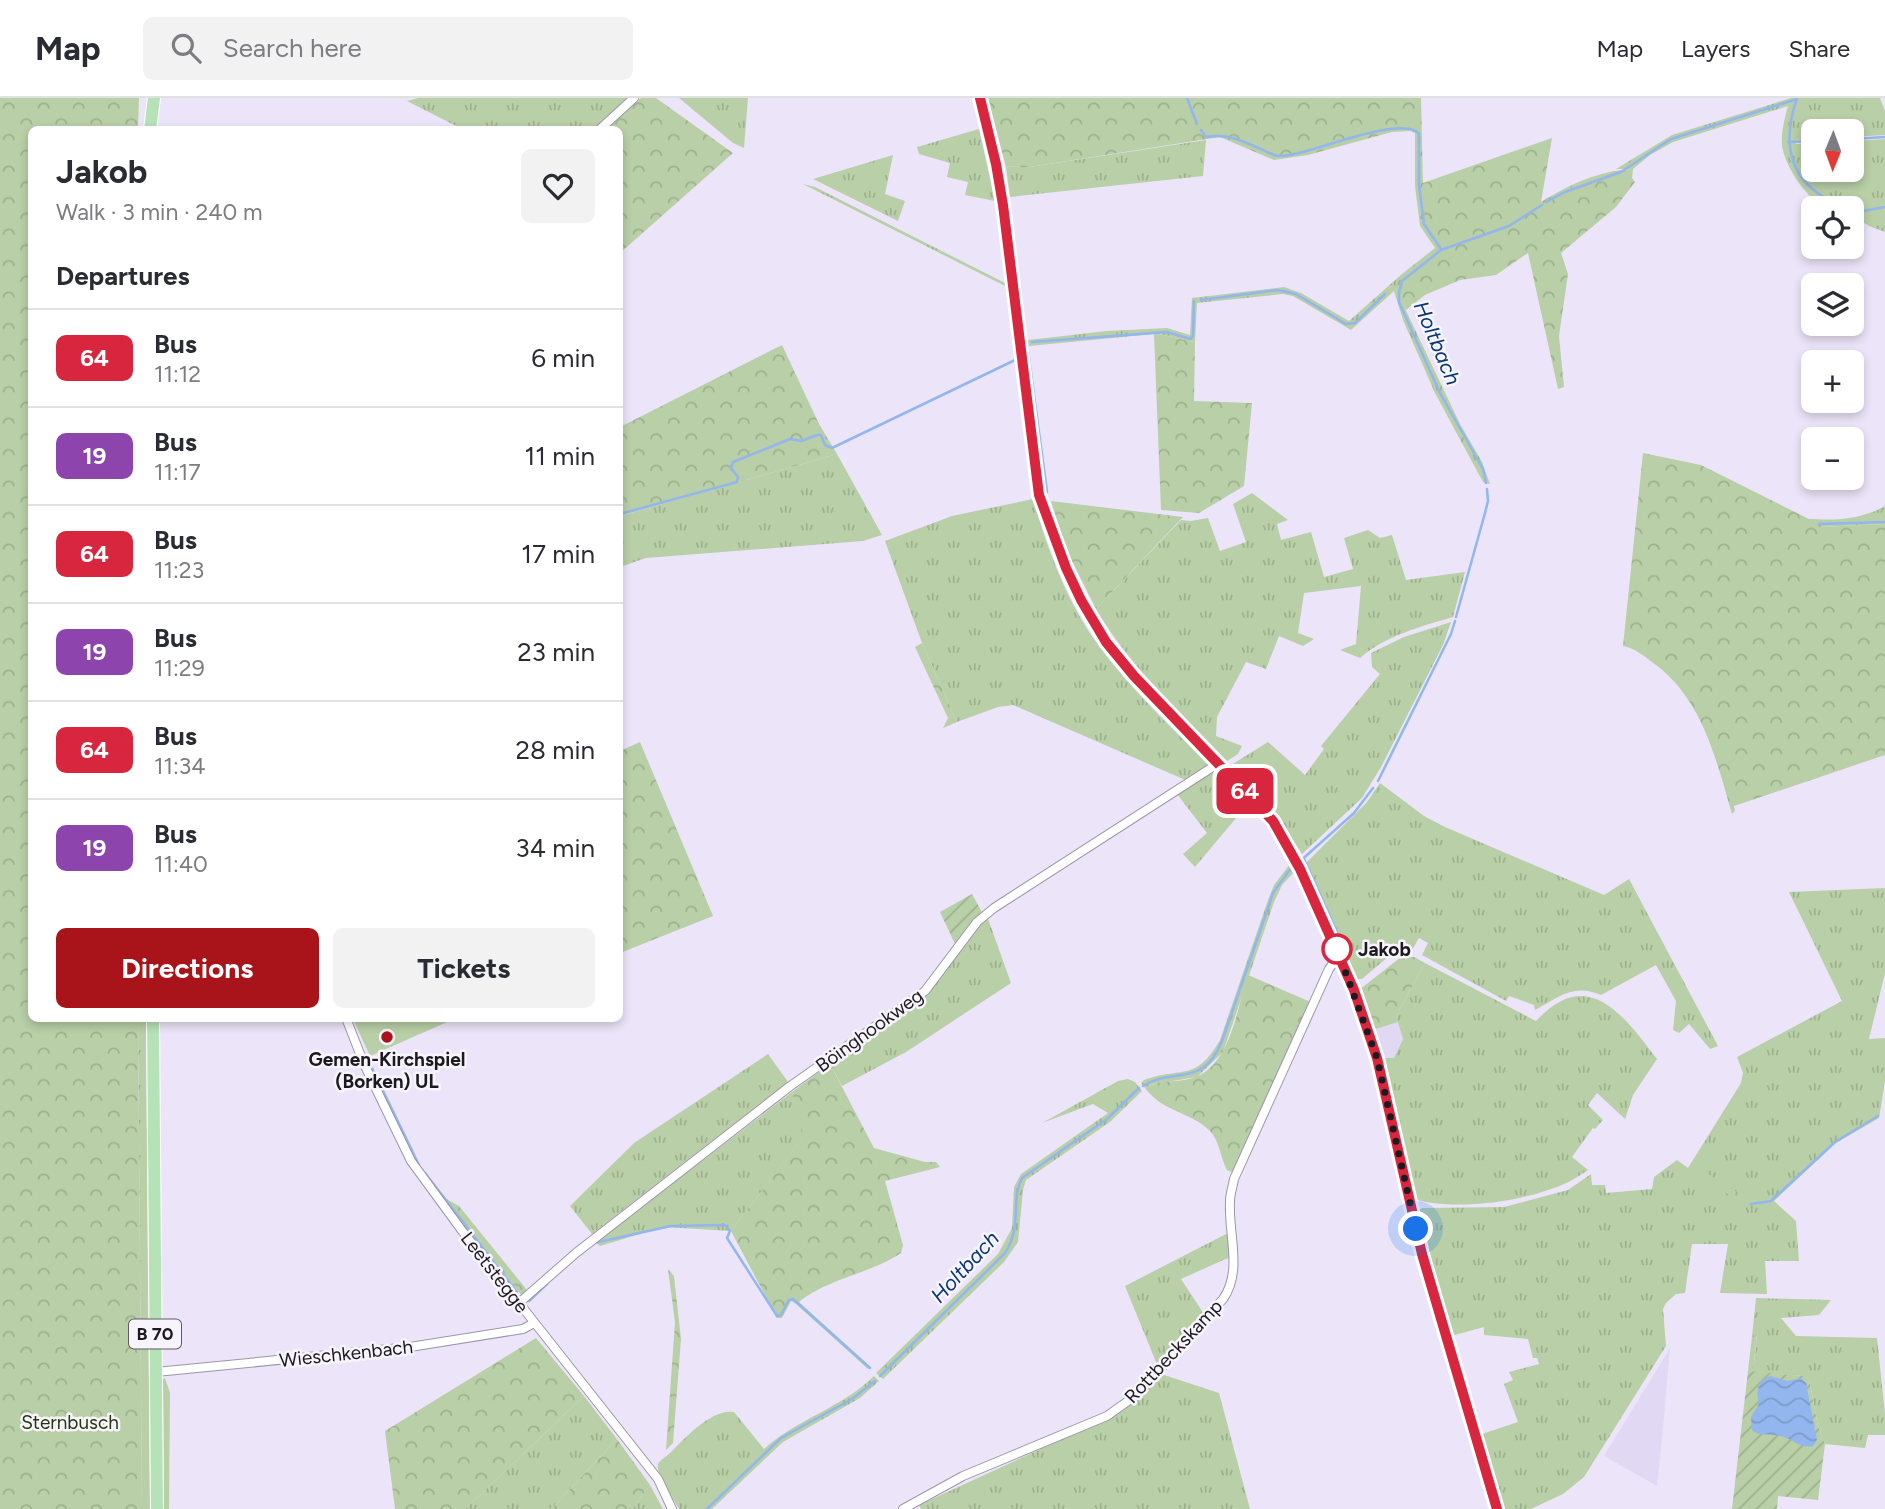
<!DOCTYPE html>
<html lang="en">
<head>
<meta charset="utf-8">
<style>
  body { margin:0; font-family:Figtree,sans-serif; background:#f2f2f3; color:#2b2b33; height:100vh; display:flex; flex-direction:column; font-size:26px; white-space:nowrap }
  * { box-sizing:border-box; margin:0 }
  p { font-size:23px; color:#7c7c81 }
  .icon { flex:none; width:38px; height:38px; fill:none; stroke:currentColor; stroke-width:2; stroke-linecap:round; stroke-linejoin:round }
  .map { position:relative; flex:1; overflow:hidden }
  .details { position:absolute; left:28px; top:28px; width:595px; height:896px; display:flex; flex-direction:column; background:#fff; border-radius:10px; box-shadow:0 4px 10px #0003 }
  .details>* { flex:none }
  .badge { padding:0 14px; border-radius:10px; font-size:24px; line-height:46px }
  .needle { width:46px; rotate:181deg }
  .controls { position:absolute; left:1801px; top:21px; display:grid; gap:14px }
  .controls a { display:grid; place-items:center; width:63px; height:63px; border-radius:10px; background:#fff; box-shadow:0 4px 10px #0003; font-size:35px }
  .you { position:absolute; width:35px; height:35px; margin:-18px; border:5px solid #fff; border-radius:50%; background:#1a73e8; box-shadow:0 0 0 10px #1a73e833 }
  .map>.badge { position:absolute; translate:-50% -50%; box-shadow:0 0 0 4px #fff }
  h2 { padding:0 28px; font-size:26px; line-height:63px }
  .round { display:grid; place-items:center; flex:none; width:74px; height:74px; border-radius:10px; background:#f2f2f3 }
  .head { display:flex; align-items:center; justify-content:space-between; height:119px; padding:0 28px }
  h1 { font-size:33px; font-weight:700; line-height:52px }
  .cta { display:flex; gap:14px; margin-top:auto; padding:14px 28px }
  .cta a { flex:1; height:80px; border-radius:10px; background:#a81419; color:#fff; font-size:28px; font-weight:700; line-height:80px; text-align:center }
  .cta a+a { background:#f2f2f3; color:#2b2b33 }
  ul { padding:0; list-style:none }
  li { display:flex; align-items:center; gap:21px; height:98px; padding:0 28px; border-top:2px solid #e1e1e2 }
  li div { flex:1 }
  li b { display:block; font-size:26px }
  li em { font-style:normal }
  li .badge { min-width:77px; font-weight:700; text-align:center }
  header { display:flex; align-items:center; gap:42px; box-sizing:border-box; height:98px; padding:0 35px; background:#fff; border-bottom:2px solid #e1e1e2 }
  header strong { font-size:33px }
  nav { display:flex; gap:38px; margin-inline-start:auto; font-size:24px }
  .search { width:490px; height:63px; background:#f2f2f3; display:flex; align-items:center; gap:18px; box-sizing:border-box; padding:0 24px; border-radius:10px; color:#7c7c81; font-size:26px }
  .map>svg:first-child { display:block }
  .built { fill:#e1d8f3 }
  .grass { fill:url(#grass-tufts) }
  .forest { fill:url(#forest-crowns) }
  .park { fill:#b8cfa7 }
  .garden { fill:url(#garden-furrows) }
  .water { fill:url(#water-waves) }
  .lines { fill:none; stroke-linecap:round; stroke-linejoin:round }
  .stream { stroke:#92b6ed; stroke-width:2.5 }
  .street-casing { stroke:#9c96a8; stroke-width:10 }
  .primary-casing { stroke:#fff; stroke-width:14 }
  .street { stroke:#fff; stroke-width:8 }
  .primary { stroke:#b6e2b8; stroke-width:12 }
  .line-casing { stroke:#fff; stroke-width:16 }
  .line { stroke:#d7263d; stroke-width:10 }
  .walk { stroke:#1c1920; stroke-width:7; stroke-dasharray:0 12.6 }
  .stop-dot { fill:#fff; stroke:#d7263d; stroke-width:3.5 }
  .poi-dot { fill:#a81419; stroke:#f7f4fc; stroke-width:2.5 }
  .labels { text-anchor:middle; stroke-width:5; stroke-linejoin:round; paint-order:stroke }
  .shield { fill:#f7f4fc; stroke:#5e5b62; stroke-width:2 }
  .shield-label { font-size:18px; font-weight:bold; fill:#1c1920 }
  .stop-label { font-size:19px; font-weight:bold; fill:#1c1920; stroke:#f7f4fc; text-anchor:start }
  .street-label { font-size:19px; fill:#1c1920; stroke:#f7f4fc }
  .poi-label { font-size:19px; font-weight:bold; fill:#1c1920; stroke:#f7f4fc }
  .park-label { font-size:19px; fill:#23380e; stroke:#f7f4fc }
  .water-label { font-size:21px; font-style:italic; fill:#093776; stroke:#f7f4fc }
</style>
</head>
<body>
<header>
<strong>Map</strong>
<div class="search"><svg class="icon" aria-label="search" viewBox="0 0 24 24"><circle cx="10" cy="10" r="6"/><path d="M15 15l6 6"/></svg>Search here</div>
<nav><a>Map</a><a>Layers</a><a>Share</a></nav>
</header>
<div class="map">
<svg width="1885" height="1411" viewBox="0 0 1885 1411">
  <defs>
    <pattern id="grass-tufts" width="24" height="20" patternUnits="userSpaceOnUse" patternTransform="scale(1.75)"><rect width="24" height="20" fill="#b8cfa7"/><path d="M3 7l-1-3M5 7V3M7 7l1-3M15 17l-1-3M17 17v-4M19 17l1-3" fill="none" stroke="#9eb18f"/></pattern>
    <pattern id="forest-crowns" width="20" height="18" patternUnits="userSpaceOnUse" patternTransform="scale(1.75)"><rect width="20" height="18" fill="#b8cfa7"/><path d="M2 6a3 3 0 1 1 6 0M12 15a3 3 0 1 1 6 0" fill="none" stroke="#9eb18f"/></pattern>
    <pattern id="garden-furrows" width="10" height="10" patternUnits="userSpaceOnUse" patternTransform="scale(1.75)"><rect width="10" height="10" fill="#b8cfa7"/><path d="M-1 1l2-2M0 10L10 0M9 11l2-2" fill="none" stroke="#9eb18f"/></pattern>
    <pattern id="water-waves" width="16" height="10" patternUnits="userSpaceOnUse" patternTransform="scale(1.75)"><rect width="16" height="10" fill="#92b6ed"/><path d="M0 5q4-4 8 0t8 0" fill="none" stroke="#7d9ccb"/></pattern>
  </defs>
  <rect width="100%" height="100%" fill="#ece5f9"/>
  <g class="built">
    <path d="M1398,924L1403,941L1394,960H1382L1373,932Z"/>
    <path d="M1670,1250L1662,1341L1657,1388L1604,1358Z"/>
  </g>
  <g class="grass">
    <path d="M418,0H630L594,32L462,31L407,3Z"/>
    <path d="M679,0H748L744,50L733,45Z"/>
    <path d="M1791,0H1880L1885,13V37L1852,39V33H1813V41L1796,42V46L1813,45V72H1852V43L1885,41V134L1869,128L1855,119L1852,121V110C1845,110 1836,112 1829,110C1809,106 1783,66 1782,46C1781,34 1785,19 1788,8L1673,44L1650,57L1633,71H1616L1672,37Z"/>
    <path d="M979,31L995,103L965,97L968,84L947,79L950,65L919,56L917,49Z"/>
    <path d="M1206,42L1203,78L1010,99L1006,69L1017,68L1023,70Z"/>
    <path d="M893,57L885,96L905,103L898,123L813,81Z"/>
    <path d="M803,86L815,89L1011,188L1036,387L1032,395L1005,188Z"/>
    <path d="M996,110L1000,113L1008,179L1004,177Z"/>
    <path d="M1402,176V203L1408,217L1460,326L1482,364L1490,386L1483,384L1435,295L1403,222L1394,193L1351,232L1293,198L1283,196L1197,205L1195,244C1180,242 1168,236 1154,236L1029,248L1028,242L1107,233L1167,230L1190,237L1192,200L1284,189L1301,195L1349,223Z"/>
    <path d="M837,356L882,437L863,443L646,460L620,469V418Z"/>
    <path d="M1252,395L1288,422L1277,426L1281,442L1311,434L1324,479L1353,471L1344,440L1368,432L1380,440L1392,437L1406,482L1465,474L1453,519C1422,528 1385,538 1360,560L1340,552L1356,546L1361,488L1304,495L1298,535L1314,541L1303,548L1279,538L1266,571L1246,564L1217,619L1216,638L1242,648L1238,656L1227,663C1181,615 1130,569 1096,511L1181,422L1191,423L1208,420L1220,453L1246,444L1233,406Z"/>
    <path d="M1033,401C1048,452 1067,505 1099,548C1130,591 1171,628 1208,667L1190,684L1013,607L998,609L957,624L922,545L885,443L952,418Z"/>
    <path d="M1885,408V426L1818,429L1814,421C1839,423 1864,420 1885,408Z"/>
    <path d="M1451,524L1443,547L1381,669L1362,700L1302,756L1274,712L1231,667L1268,644L1305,677L1324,651L1321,648L1380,576L1372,569L1371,555L1404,539Z"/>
    <path d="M1217,672H1220L1248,700L1249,708L1247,707L1195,769L1183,756L1207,735L1177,696Z"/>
    <path d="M1380,685L1424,718L1445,729L1604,797L1629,781L1718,948L1710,951L1689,926L1679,935L1673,932L1676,903L1656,867L1601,897C1573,885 1559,899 1535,912L1534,907L1509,898L1506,903L1422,857L1428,845L1419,840L1412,852H1396L1362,881H1355L1344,846L1306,765L1367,704Z"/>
    <path d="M1258,718H1264L1267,721L1294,763L1291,767L1294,774L1282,787L1274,804L1223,954L1197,979L1153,986L1145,990L1141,985L1144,982C1183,968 1195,985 1220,942L1268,802L1274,787L1290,766L1277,741Z"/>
    <path d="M1885,790V875L1869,941L1885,940V983L1879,1020L1836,1045L1774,1103L1796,1123L1799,1163H1765L1767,1196L1720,1195L1728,1146H1692L1685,1195L1676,1196L1666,1205L1663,1211L1666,1248L1584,1379L1563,1396L1531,1411H1500L1479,1337L1518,1324L1504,1286L1513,1282L1509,1274L1539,1266L1537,1260H1533L1528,1241L1484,1237V1229L1451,1238L1418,1117L1419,1112L1423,1110L1504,1109L1568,1092L1591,1076L1592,1087H1605L1606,1095L1652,1091L1654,1079L1677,1062L1688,1070L1741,985L1743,975L1737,959L1842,903L1789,794Z"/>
    <path d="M987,818L1011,885L906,954L842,988L830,966L928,897L979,825Z"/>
    <path d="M1425,865L1536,923C1588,866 1624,918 1657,961L1633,997L1625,1021L1597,995L1588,1007L1603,1022L1595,1031L1593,1030L1572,1059L1588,1072C1580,1077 1572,1083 1564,1086C1523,1104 1456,1113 1413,1101L1382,960H1394L1403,941L1396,918Z"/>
    <path d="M138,921H146V943L150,1411H142Z"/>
    <path d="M768,956L788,984L592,1136L570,1108L634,1045Z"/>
    <path d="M1128,981L1135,984L1142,993L1110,1024L1026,1082L1023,1092L1018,1144L1004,1164L883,1281L876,1275L998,1156L1012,1130L1014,1089L1021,1076L1108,1015L1093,1006L1042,1025L1118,983Z"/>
    <path d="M792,994L804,1038L731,1133L663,1129L600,1148L596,1144Z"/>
    <path d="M1228,1135L1230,1159L1181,1181L1204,1216L1158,1269L1125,1188Z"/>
    <path d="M1756,1200L1831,1202L1819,1217L1781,1220L1796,1238L1877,1240L1885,1316V1337H1868L1865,1350L1825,1346L1818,1328L1809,1281L1803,1278L1753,1274L1757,1238H1752Z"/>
    <path d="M799,1204L866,1265L870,1270L868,1271L796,1206Z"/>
    <path d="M1161,1276L1219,1295L1250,1411H921L919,1407L1123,1313Z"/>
    <path d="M874,1278L879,1283L860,1300L783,1344L712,1411H679C675,1403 655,1375 658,1366C660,1362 667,1358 670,1355C684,1341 712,1310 734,1314L764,1351C797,1321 843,1309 874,1278Z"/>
    <path d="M165,1280L170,1295L169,1411H164L163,1281Z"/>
    <path d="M584,1298L617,1341L551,1411H465Z"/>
    <path d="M650,1387L663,1411H632Z"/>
  </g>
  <g class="forest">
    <path d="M0,0H139L138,31L32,32V920L138,921L142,1411H0Z"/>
    <path d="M641,0H656L733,55L620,155V32L607,31Z"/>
    <path d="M988,0H1421L1423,85L1552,40L1541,104C1569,87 1600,72 1633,71L1632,80L1635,84L1616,109L1561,155L1568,176L1559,238L1564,289L1558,291L1528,155L1496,177L1460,182L1425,197L1406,212L1402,203V176L1435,150L1420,128L1415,88V35L1410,33L1392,34L1308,57L1274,62L1220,39L1023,70L1017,68L1006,69Z"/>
    <path d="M1154,236C1168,236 1180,242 1195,244L1194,303L1252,305L1244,388L1199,415L1161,412Z"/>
    <path d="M782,247L819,326L837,356L620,418V329Z"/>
    <path d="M1643,355L1701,367L1809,421H1814L1819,429L1885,426V657L1734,708L1735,713L1732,716C1716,661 1702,599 1652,564C1643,557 1634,550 1623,548Z"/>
    <path d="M1051,403L1183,419L1096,511L1066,451Z"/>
    <path d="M922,545L957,624L943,630L948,620L915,549Z"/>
    <path d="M640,644L713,818L620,855V653Z"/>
    <path d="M1401,859H1414L1425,865L1396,918L1398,924L1373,932L1359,892Z"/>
    <path d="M1248,877L1313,905L1234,1075L1227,1072C1220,1059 1220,1043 1209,1032C1189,1013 1164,1015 1145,990C1160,981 1177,985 1193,980C1231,968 1237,909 1248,877Z"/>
    <path d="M830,966L874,1050L925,1064H936L940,1069L885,1083L903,1147L901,1155C868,1177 827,1180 796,1206L791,1203L782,1220H777L731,1133L803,1039L792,994Z"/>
    <path d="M1697,1069L1751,1103L1747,1108L1694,1075Z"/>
    <path d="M445,1100L459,1108L527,1192L522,1198Z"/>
    <path d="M668,1171L674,1178L681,1241L673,1345L666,1352L675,1224Z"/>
    <path d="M1757,1237L1753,1274L1748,1273L1752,1238Z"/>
    <path d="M536,1240L584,1298L465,1411H395L385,1333Z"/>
    <path d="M617,1341L650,1387L632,1411H551Z"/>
  </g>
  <path class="park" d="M353,921H454L370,958Z"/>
  <g class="garden">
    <path d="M972,796L983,816L956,848L940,814Z"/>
    <path d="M1748,1273L1803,1278L1809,1281L1818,1328L1825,1346L1818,1402L1778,1398L1777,1411H1732Z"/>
  </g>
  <path class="water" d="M1770,1278L1788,1283L1801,1280L1806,1285L1817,1342L1813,1348C1799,1351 1793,1340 1780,1338C1770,1335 1760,1339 1752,1332L1751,1319L1759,1306C1756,1293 1757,1283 1770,1278Z"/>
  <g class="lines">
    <g class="stream">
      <path d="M1187,0L1197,26"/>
      <path d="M1796,3C1779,56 1795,92 1848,110"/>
      <path d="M1201,32L1206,39C1227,35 1243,43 1263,52C1267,54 1273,57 1278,58C1288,58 1300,55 1310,52C1330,47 1407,18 1419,36V87L1424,126L1441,151"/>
      <path d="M1852,41L1885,39"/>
      <path d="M1788,44L1813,43"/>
      <path d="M1546,104L1565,94L1621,74L1671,41L1797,1"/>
      <path d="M1852,111L1863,113L1885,109"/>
      <path d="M1201,202L1278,192L1296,196L1346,226L1355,225L1385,196"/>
      <path d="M1032,244L1167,234L1190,241L1193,238L1194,203"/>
      <path d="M1027,245L1047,394"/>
      <path d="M1486,385L1483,371L1440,295L1399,204V195L1402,183L1441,152L1509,128L1542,107"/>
      <path d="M620,416L737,384L738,379L731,370L733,364L790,341L801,343L817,337H821L825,347L832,350L1013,263L1016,261L1014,248"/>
      <path d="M1819,426L1885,424"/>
      <path d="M1456,519L1485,415L1488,403L1487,391"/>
      <path d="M1378,683L1451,536L1455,523"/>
      <path d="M1304,761L1343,847L1350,871"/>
      <path d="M1293,770L1320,830"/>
      <path d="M370,966L419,1067"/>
      <path d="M1143,988C1175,968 1203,991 1222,943L1269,807L1273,795L1288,774L1354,715L1373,690"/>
      <path d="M425,1075L517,1194"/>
      <path d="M1751,1106L1771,1103L1835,1044L1878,1018"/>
      <path d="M594,1145L671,1128L725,1127L730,1133L727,1140L777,1218L781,1217L789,1202L793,1201L870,1270"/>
      <path d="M529,1203L547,1186"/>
      <path d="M880,1278L1005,1155C1023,1128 1010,1103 1022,1080L1107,1021L1139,990"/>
      <path d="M707,1411L781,1340L852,1301L875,1283"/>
    </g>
    <defs>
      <g id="street">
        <path d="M980,0L996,66L1003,107L1039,397L1066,469L1081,502L1106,544L1134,578L1273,723L1300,771L1354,892L1377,960L1422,1156L1497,1411"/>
        <path d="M599,32L634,0"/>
        <path d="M346,920L364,966L411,1063L463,1134L658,1381L672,1411"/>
        <path d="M520,1204L576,1155L789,989L925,893L977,824L994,810L1219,665"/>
        <path d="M156,1274L410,1249L523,1231L534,1225"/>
        <path d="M903,1411L963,1378L1107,1318L1128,1303L1149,1284L1223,1201C1243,1173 1228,1136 1230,1103C1230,1096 1233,1088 1234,1081L1329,871L1339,857"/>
      </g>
      <g id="primary">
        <path d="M150,32L154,0"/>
        <path d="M153,920L157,1411"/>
      </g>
    </defs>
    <use href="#street" class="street-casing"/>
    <use href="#primary" class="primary-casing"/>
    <use href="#street" class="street"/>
    <use href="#primary" class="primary"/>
  </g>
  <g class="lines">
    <defs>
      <path id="line" d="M980,0L996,66L1003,107L1039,397L1066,470L1081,502L1106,544L1134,578L1273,723L1300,771L1354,892L1377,960L1422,1156L1497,1411"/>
    </defs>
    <use href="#line" class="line-casing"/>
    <use href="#line" class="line"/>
    <path class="walk" d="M1337,851L1377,960L1416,1131"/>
  </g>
  <circle class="stop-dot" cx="1337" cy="851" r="14"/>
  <circle class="poi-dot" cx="387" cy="939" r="7"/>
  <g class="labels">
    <rect class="shield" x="129" y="1221.5" width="52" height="29" rx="5"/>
    <g class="shield-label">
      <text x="155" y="1242">B 70</text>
    </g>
    <g class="stop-label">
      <text x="1358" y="858">Jakob</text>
    </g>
    <g class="street-label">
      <text transform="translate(869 932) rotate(-36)" y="7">Böinghookweg</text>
      <text transform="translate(495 1174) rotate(52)" y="7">Leetstegge</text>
      <text transform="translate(1173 1253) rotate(-47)" y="7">Rottbeckskamp</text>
      <text transform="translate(346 1255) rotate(-6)" y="7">Wieschkenbach</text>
    </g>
    <g class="poi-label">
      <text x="387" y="968">Gemen-Kirchspiel<tspan x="387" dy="22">(Borken) UL</tspan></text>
    </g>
    <g class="park-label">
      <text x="70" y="1331">Sternbusch</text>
    </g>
    <g class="water-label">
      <text transform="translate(1437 245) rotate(67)" y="7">Holtbach</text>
      <text transform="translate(965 1169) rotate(-47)" y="7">Holtbach</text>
    </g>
  </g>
</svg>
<div class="controls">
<a><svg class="needle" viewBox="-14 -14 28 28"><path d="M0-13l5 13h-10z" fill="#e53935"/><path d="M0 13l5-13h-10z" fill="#7c7c81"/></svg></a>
<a><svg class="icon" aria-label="locate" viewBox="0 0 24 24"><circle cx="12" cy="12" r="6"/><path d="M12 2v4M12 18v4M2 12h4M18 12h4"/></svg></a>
<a><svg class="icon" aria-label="layers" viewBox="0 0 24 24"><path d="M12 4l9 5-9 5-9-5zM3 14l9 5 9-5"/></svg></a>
<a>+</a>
<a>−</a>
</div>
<div class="you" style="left:1416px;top:1131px"></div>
<b class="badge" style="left:1245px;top:693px;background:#d7263d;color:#fff">64</b>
<section class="details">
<div class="head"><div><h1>Jakob</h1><p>Walk · 3 min · 240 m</p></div><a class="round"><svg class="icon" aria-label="heart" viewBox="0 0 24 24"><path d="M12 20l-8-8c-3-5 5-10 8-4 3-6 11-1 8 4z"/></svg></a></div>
<h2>Departures</h2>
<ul>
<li><span class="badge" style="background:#d7263d;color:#fff">64</span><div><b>Bus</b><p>11:12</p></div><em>6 min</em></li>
<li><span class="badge" style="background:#8e44ad;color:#fff">19</span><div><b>Bus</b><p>11:17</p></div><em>11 min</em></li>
<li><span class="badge" style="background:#d7263d;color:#fff">64</span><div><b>Bus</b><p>11:23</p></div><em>17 min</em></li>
<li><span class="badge" style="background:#8e44ad;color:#fff">19</span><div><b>Bus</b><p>11:29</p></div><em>23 min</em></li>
<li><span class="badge" style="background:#d7263d;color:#fff">64</span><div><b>Bus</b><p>11:34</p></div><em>28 min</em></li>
<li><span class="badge" style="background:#8e44ad;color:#fff">19</span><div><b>Bus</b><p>11:40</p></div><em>34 min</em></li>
</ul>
<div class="cta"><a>Directions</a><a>Tickets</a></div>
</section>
</div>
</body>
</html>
